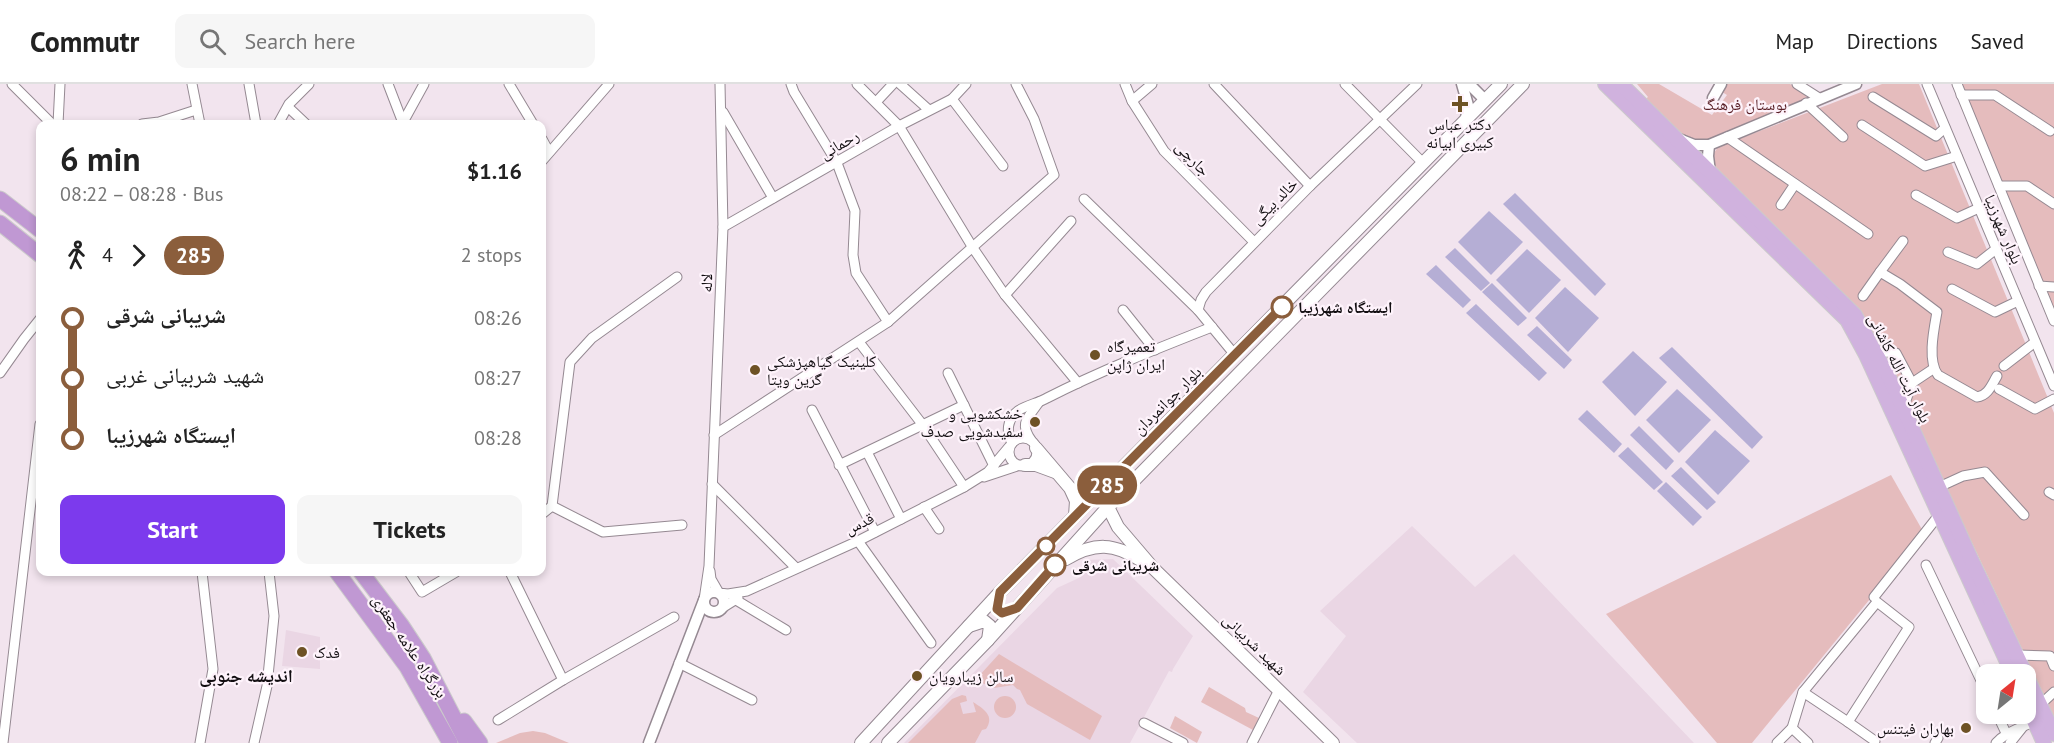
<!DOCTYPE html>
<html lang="en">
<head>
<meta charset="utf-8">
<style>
  body { margin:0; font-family:"PT Sans","Noto Naskh Arabic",sans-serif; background:#f6f6f6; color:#222; height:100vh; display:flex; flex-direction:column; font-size:22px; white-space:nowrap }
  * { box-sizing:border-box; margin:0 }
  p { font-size:20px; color:#767676 }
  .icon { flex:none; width:33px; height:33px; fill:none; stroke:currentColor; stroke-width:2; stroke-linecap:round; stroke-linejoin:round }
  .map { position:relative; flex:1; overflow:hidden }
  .details { position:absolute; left:36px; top:36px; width:510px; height:456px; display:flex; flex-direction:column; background:#fff; border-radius:12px; box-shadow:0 3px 9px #0003 }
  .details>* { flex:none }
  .badge { padding:0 12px; border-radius:20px; font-size:21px; line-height:39px }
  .needle { width:39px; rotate:30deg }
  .fabs { position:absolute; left:1976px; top:580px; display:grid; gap:12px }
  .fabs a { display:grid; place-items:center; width:60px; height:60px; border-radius:12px; background:#fff; box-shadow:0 3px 9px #0003; font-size:30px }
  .map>.badge { position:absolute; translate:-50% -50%; box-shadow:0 0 0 3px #fff }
  .legs { display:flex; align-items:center; gap:9px; height:66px; padding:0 24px; font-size:20px }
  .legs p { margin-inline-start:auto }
  .summary { display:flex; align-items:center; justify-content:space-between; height:102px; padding:0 24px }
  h1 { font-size:33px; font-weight:700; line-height:45px }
  .primary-button { display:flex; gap:12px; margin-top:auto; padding:12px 24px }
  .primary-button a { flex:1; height:69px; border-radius:12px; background:#7c3aed; color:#fff; font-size:24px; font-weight:700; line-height:69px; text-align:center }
  .primary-button a+a { background:#f6f6f6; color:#222 }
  ul { padding:0 24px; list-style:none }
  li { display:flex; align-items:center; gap:21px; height:60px; font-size:22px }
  li i { display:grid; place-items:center; width:9px; height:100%; margin:0 8px; background:currentColor }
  li i::after { content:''; width:15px; height:15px; margin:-8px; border:4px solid; border-radius:50%; background:#fff }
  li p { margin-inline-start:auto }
  li:first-child i { background:linear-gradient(#0000 50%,currentColor 0) }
  li:last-child i { background:linear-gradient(currentColor 50%,#0000 0) }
  header { display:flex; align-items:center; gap:36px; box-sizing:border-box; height:84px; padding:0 30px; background:#fff; border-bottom:2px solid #e0e0e0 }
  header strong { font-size:28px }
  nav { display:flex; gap:33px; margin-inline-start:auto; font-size:21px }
  .search { width:420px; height:54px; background:#f6f6f6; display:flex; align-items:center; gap:15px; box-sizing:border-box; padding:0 21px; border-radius:12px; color:#767676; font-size:22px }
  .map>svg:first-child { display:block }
  .built { fill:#ead6e4 }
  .green { fill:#e5bcbd }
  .water { fill:#b5aed5 }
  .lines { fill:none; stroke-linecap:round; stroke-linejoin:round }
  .minor-casing { stroke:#958992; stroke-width:11 }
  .tertiary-casing { stroke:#958992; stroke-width:13 }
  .secondary-casing { stroke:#958992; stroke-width:14 }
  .primary-casing { stroke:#cbcacb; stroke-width:16 }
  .trunk-casing { stroke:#cbcacb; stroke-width:17 }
  .minor { stroke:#fff; stroke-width:9 }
  .tertiary { stroke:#fff; stroke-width:10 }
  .secondary { stroke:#fff; stroke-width:12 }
  .primary { stroke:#d0b2de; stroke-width:14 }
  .trunk { stroke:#c098d3; stroke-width:15 }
  .line-1-casing { stroke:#fff; stroke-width:14 }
  .line-1 { stroke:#8b5e3c; stroke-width:9 }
  .poi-dot { fill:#6e5225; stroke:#fef3fb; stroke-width:2 }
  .stop-1-dot { fill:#fff; stroke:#8b5e3c; stroke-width:3 }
  .labels { text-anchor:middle; stroke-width:4.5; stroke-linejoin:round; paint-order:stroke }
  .park-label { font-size:16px; fill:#581e25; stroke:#fef3fb }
  .poi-label { font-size:16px; fill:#120e11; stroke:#fef3fb; text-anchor:start }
  .street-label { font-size:16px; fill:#120e11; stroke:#fef3fb }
  .stop-label { font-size:16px; font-weight:bold; fill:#120e11; stroke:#fef3fb; text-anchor:start }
  .neighbourhood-label { font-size:18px; font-weight:bold; fill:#120e11; stroke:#fef3fb }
</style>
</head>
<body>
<header>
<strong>Commutr</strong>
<div class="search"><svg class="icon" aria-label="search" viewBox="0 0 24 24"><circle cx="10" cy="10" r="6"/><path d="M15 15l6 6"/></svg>Search here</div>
<nav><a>Map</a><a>Directions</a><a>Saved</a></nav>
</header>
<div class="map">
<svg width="2054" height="659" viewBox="0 0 2054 659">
  <rect width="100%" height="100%" fill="#f2e4ee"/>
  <g class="built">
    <path d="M1412,442L1475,503L1514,470L1694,659H1357L1303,608L1346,552L1320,527Z"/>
    <path d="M1113,475L1193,552L1173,585L1172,588L1169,587L1130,659H904L1057,504L1081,493L1085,476Z"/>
    <path d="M286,546L320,553V585L282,582Z"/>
  </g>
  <g class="green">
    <path d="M1637,0H1659L1712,31L1727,11L1722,8L1726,0H1790L1807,10L1806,15L1705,57L1683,53L1643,17L1648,13Z"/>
    <path d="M1882,0H1919L2054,329V633L1875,253L1856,225L1714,86V69L1718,63Z"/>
    <path d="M1960,0H2054V234Z"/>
    <path d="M1891,391L1924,449L1752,659H1717L1606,530Z"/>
    <path d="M999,570L1102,632L1090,656L1027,620L1020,606L1017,605L1013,601L994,604L980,598L981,596L978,593Z"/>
    <path d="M1209,603L1245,624L1246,628L1259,634L1253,646L1201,618Z"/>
    <path d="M962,611L966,612L967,617L960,619L963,630L976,628L973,618C984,625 995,632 986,645L982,646L975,659H908L952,615Z"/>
    <circle cx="1005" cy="623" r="11"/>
    <path d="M1175,632L1202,648L1197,659L1170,644Z"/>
    <path d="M533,647L545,649L569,659H496L520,649Z"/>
  </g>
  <g class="water">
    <path d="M1515,109L1606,200L1595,212L1503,120Z"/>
    <path d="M1489,127L1523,158L1491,191L1458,158Z"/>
    <path d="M1455,164L1490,199L1481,207L1445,173Z"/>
    <path d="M1527,165L1561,196L1529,229L1496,196Z"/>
    <path d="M1436,181L1471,216L1463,224L1426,190Z"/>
    <path d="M1492,199L1527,234L1518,242L1482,208Z"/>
    <path d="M1565,203L1599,234L1568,268L1535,234Z"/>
    <path d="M1476,220L1547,289L1539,297L1466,229Z"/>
    <path d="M1537,242L1572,276L1564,285L1527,251Z"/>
    <path d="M1672,263L1763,353L1752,365L1659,274Z"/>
    <path d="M1633,267L1667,298L1635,332L1602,298Z"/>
    <path d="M1677,305L1711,336L1679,369L1646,336Z"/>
    <path d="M1587,326L1622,360L1614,369L1578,335Z"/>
    <path d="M1639,342L1674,377L1666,386L1630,351Z"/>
    <path d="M1715,346L1750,377L1718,411L1685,378Z"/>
    <path d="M1628,363L1663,398L1654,406L1618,372Z"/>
    <path d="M1681,383L1716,418L1707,426L1671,392Z"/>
    <path d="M1666,398L1702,433L1693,442L1657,407Z"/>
  </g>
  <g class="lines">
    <defs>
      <g id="minor">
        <path d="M12,0L52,40"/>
        <path d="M192,0L200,40"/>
        <path d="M249,0L256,40"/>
        <path d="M388,0L403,39"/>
        <path d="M509,0L533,40"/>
        <path d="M791,0L794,8L837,79L855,127L853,171L856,189L888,238"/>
        <path d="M857,0L899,42L973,164L1005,211L1078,299"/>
        <path d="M900,0L929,26"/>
        <path d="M1125,0L1132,17L1164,67L1254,158"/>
        <path d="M1214,0L1310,102"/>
        <path d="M1345,0L1423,79"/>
        <path d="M1797,0L1819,14"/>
        <path d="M1927,0L2054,302"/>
        <path d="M1957,0L2054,237"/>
        <path d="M1961,11H1995L2050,47"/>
        <path d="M1873,13L1936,52L1945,44"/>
        <path d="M952,15L1003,82"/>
        <path d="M878,16L893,0"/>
        <path d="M1132,17L1152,0"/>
        <path d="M1806,19L1843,53"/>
        <path d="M288,23L306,40"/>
        <path d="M723,28L773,114"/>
        <path d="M58,40L60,0"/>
        <path d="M142,40L159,38L196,26"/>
        <path d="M278,40L289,20L309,0"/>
        <path d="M402,40L424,0"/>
        <path d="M1862,41L1925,82L1957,72"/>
        <path d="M1727,53L1868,150"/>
        <path d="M542,55L549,68"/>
        <path d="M542,77L609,0"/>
        <path d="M1999,102H2027L2054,120"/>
        <path d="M1916,111L1957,134L1979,124"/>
        <path d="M1084,115L1198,226L1235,271"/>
        <path d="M1781,121L1795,100"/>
        <path d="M723,143L899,42L952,15L966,0"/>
        <path d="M1948,168L1977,180L1996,165"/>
        <path d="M1880,188L1903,157"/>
        <path d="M2039,202L2054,203"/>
        <path d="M1952,205L1995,228L2018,217"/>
        <path d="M1005,211L1071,137"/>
        <path d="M1863,212L1880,188L1900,200L1937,228C1934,245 1927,277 1938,291L1977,313C1988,312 1992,300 1997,292"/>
        <path d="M1123,226L1155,266"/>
        <path d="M1198,226L1201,216L1206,208L1310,102L1417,0"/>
        <path d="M859,258L922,340L964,403"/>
        <path d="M1875,267L1896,269L1912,299L1903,325"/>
        <path d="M2004,282L2035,258"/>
        <path d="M0,289L24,255L40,235"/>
        <path d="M948,289L994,382"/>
        <path d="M1912,299L1933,285"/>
        <path d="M1999,305L2035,325L2054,315"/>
        <path d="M812,326L875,448"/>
        <path d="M714,351L888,238L1054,91L1034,35L1016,0"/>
        <circle cx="1023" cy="368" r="14"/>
        <path d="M1031,356C1019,339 1028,334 1039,318"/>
        <path d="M1012,359C1006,348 1007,335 1018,327C1026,321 1039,319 1047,314C1100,287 1156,265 1212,243"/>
        <path d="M867,368L901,435"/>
        <path d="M839,381L964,321"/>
        <path d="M984,393L1020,381"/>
        <path d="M712,400L796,484"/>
        <path d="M1939,403L1963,392L1985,388L2024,431"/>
        <path d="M2049,408L2054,411"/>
        <path d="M552,422L570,278L592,254L677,193"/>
        <path d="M924,423L939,445"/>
        <path d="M542,430L552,422L603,448L682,441"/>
        <path d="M858,457L931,559"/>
        <path d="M1926,481L1986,607"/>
        <path d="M710,487L711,495L719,509L728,510L747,507L858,457L964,403L988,388L1009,363"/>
        <path d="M409,488L422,508L456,488"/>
        <path d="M510,488L563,596"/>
        <path d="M1874,513L1939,431"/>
        <path d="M704,516L709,482L723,143L720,0"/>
        <path d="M736,516L786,546"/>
        <path d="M1877,518L1909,543L1848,638L1803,608Z"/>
        <path d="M722,524L738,514"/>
        <path d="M2018,571L2050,572L2054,582"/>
        <path d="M679,579L752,616"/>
        <path d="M2041,620L2054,608"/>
        <path d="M1997,630L2006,649"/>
        <path d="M498,636L563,596L674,533"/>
        <path d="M1848,638L1875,657"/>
        <path d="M1144,639L1183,659"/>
        <path d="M1792,644L1808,659"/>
        <path d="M3,659L40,340"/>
        <path d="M200,659L213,585L202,488"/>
        <path d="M254,659L267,602L274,532L269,488"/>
        <path d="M1252,659L1279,606"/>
        <path d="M1777,659L1792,644L1803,608"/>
        <path d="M1935,659L1938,654"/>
        <path d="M1996,659C2007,647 2020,645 2034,637"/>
        <path d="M2010,659L2022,644"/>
      </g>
      <g id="tertiary">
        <path d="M1462,0L1468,21L1466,35"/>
        <path d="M1469,0L1485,16"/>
        <path d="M1713,14L1721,0"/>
        <path d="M1679,55L1694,61H1709L1856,0"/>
        <path d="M1709,61L1708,72L1710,88"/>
        <circle cx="714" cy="518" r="10"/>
        <path d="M649,659L704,516"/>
      </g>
      <g id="secondary">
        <path d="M1036,364L1070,404L1076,417L1075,432"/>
        <path d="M1025,381H1036L1055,388"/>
        <path d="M1108,423L1118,443L1153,484L1333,659"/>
        <path d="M1066,475C1095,458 1114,459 1142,477"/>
        <path d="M969,542L984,537L990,542L988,556"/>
        <path d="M861,659L1000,508L1501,0"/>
        <path d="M888,659L988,556L1108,423L1523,0"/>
      </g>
      <g id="primary">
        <path d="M1605,0L1847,236L1866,271L2013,591"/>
        <path d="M1621,0L1855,231L1891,297L1971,475L2054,650"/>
        <path d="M2025,617L2044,659"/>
      </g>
      <g id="trunk">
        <path d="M0,115L40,146"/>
        <path d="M0,139L40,171"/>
        <path d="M337,488L407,583L450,659"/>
        <path d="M361,488L402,542L423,574L467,659"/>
        <path d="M464,637L480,659"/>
      </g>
    </defs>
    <use href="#minor" class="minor-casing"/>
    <use href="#tertiary" class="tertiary-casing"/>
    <use href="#secondary" class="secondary-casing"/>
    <use href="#primary" class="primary-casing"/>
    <use href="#trunk" class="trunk-casing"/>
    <use href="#minor" class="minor"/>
    <use href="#tertiary" class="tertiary"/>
    <use href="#secondary" class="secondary"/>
    <use href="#primary" class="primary"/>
    <use href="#trunk" class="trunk"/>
  </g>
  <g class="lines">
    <defs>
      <path id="line-1" d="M1055,481L1017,524L1002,529L997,525L1000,508L1282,223"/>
    </defs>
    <use href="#line-1" class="line-1-casing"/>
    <use href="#line-1" class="line-1"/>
  </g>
  <g class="poi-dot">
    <path d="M1457 11h6v6h6v6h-6v6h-6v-6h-6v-6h6z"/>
    <circle cx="1095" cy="271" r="6"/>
    <circle cx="755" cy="286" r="6"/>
    <circle cx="1035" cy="338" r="6"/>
    <circle cx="302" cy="568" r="6"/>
    <circle cx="917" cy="592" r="6"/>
    <circle cx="1966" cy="644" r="6"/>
  </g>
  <g class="stop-1-dot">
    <circle cx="1282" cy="223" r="10"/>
    <circle cx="1046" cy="462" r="8"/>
    <circle cx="1055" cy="481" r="10"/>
  </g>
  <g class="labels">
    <g class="park-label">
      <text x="1745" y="26">بوستان فرهنگ</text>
    </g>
    <g class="poi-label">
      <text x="1460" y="46" text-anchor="middle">دکتر عباس<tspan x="1460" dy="18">کبیری ابیانه</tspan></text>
      <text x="1107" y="268">تعمیرگاه<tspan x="1107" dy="18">ایران ژاپن</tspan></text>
      <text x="767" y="283">کلینیک گیاهپزشکی<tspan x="767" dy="18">گرین ویتا</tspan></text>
      <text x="1023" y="335" text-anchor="end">خشکشویی و<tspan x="1023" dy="18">سفیدشویی صدف</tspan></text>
      <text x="314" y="574">فدک</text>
      <text x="929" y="598">سالن زیبارویان</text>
      <text x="1954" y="650" text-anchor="end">بهاران فیتنس</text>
    </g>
    <g class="street-label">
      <text transform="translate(839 60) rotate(-30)" y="6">رحمانی</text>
      <text transform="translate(1193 74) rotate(46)" y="6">جارچی</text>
      <text transform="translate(1274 117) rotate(-45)" y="6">خالد بیگی</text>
      <text transform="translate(2004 145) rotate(67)" y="6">بلوار شهرزیبا</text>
      <text transform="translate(706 199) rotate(-88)" y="6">لاله</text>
      <text transform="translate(1900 284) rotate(63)" y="6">بلوار آیت الله کاشانی</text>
      <text transform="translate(1167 316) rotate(-45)" y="6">بلوار جوانمردان</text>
      <text transform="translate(859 439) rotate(-26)" y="6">قدس</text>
      <text transform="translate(1255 560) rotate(44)" y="6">شهید شربیانی</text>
      <text transform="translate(410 562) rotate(56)" y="6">بزرگراه علامه جعفری</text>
    </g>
    <g class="stop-label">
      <text x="1298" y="229">ایستگاه شهرزیبا</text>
      <text x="1072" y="487">شریبانی شرقی</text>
    </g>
    <g class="neighbourhood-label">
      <text x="246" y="598">اندیشه جنوبی</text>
    </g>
  </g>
</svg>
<div class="fabs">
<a><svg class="needle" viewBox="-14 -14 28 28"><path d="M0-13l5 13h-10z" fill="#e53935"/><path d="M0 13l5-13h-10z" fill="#767676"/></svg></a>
</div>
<b class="badge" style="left:1107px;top:401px;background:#8b5e3c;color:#fff">285</b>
<section class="details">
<div class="summary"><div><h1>6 min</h1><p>08:22 – 08:28 · Bus</p></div><b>$1.16</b></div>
<div class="legs"><svg class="icon" aria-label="walk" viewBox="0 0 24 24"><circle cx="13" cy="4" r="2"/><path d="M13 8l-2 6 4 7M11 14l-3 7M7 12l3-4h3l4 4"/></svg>4<svg class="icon" aria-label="forward" viewBox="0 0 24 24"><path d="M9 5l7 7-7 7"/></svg><b class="badge" style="background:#8b5e3c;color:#fff">285</b><p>2 stops</p></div>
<ul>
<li><i style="color:#8b5e3c"></i><b>شریبانی شرقی</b><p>08:26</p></li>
<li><i style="color:#8b5e3c"></i><span>شهید شربیانی غربی</span><p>08:27</p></li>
<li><i style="color:#8b5e3c"></i><b>ایستگاه شهرزیبا</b><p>08:28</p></li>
</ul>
<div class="primary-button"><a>Start</a><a>Tickets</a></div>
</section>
</div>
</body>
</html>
